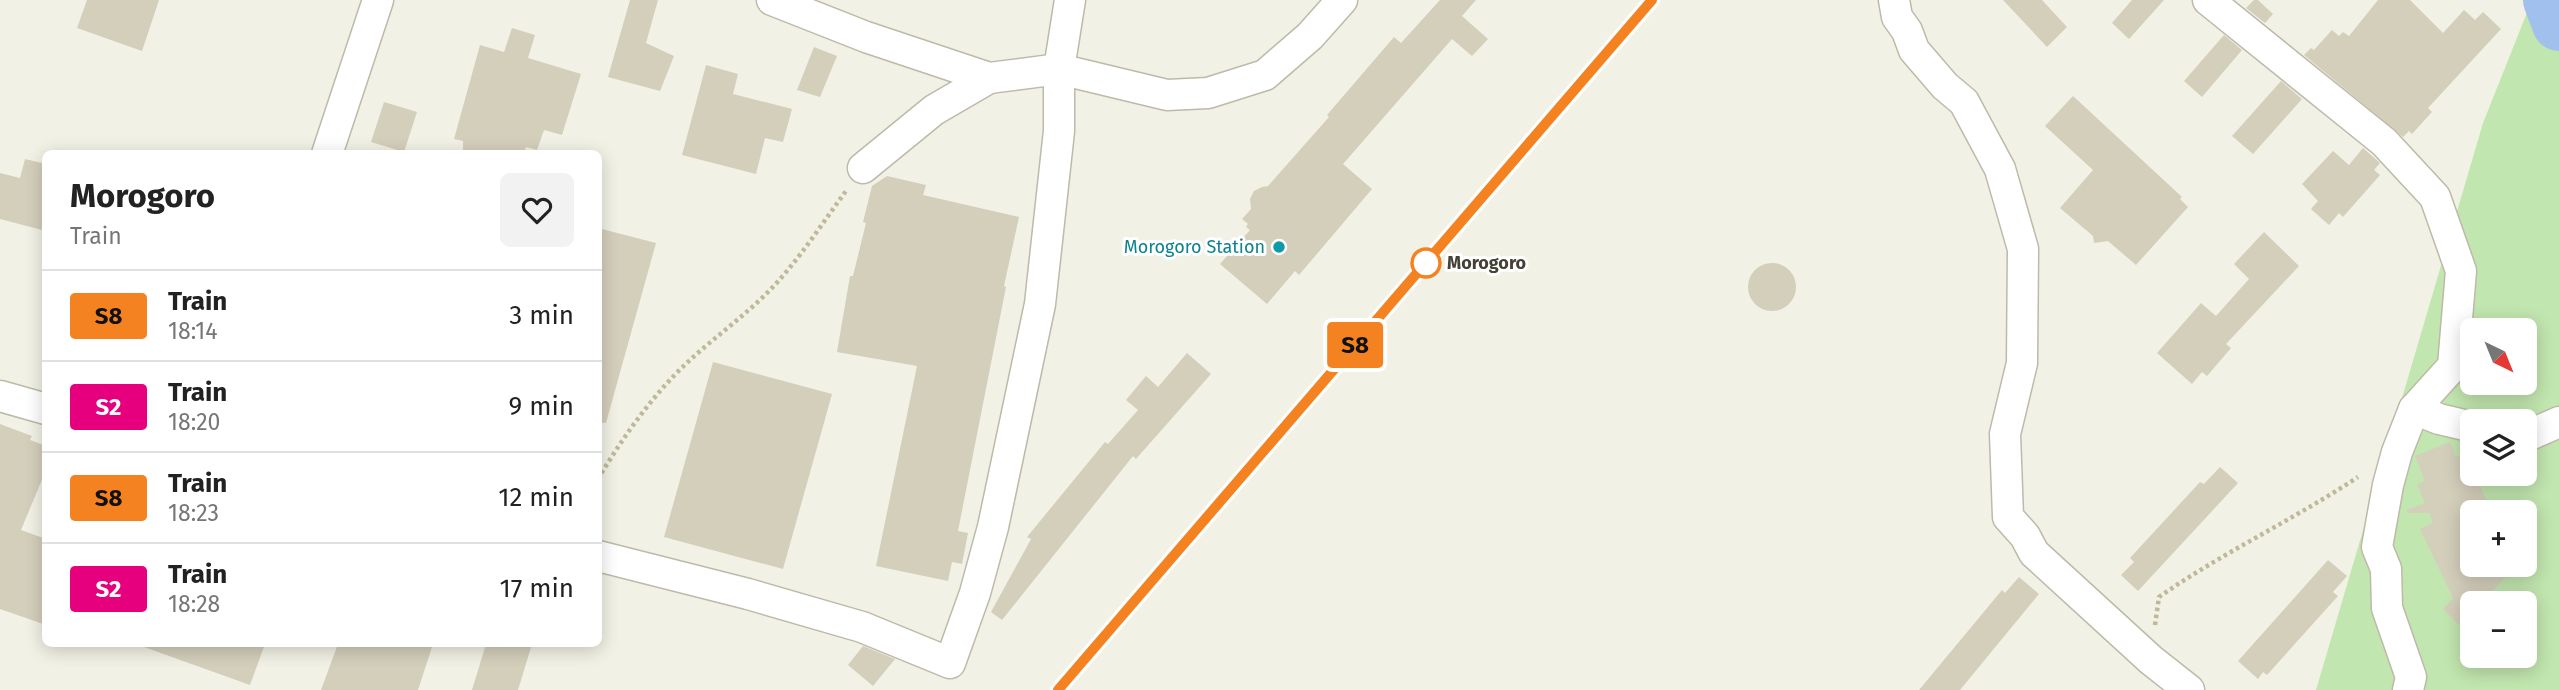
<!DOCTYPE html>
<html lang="en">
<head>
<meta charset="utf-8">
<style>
  body { margin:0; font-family:"Fira Sans",sans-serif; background:#f2f2f2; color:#222; height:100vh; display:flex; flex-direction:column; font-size:26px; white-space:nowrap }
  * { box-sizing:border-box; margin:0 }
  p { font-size:23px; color:#767676 }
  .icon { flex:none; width:38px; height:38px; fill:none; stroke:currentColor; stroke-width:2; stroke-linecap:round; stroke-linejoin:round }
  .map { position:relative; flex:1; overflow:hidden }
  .drawer { position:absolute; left:42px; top:150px; width:560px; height:497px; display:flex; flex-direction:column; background:#fff; border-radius:10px; box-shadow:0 4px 18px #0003 }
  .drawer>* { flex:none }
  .badge { padding:0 14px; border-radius:5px; font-size:24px; line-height:46px }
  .needle { width:46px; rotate:137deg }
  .controls { position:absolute; left:2460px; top:318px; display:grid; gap:14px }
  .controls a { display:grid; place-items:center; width:77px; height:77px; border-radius:10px; background:#fff; box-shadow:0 4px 18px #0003; font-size:35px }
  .map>.badge { position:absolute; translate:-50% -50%; box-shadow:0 0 0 4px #fff }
  .round { display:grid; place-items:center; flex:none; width:74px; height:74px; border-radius:10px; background:#f2f2f2 }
  .headline { display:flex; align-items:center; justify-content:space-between; height:119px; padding:0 28px }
  h1 { font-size:33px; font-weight:700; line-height:52px }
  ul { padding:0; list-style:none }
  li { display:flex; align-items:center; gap:21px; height:91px; padding:0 28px; border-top:2px solid #e0e0e0 }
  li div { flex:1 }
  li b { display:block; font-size:26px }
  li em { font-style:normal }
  li .badge { min-width:77px; font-weight:700; text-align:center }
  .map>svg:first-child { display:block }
  .green { fill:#c2e6af; fill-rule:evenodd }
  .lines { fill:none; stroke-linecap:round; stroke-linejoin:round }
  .river { stroke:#a2c0ee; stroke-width:54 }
  .building { fill:#d4cfbb }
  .minor-casing { stroke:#bdbaa8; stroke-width:33 }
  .path { stroke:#bfb99a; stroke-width:4.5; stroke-dasharray:3.5 3.5; stroke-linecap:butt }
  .minor { stroke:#fff; stroke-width:30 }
  .rail { stroke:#959595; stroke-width:5; stroke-dasharray:9 9; stroke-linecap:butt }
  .line-casing { stroke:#fff; stroke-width:16 }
  .line { stroke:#f58220; stroke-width:10 }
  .culture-dot { fill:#0f9aa8; stroke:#fff; stroke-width:2.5 }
  .stop-dot { fill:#fff; stroke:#f58220; stroke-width:3.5 }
  .labels { text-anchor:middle; stroke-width:6; stroke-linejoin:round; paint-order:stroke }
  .culture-label { font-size:18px; fill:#0d838f; stroke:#fff; text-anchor:end }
  .stop-label { font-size:18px; font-weight:bold; fill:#454235; stroke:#fff; text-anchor:start }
</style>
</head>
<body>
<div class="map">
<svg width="2559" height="690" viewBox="0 0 2559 690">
  <rect width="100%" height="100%" fill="#f2f1e5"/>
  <path class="green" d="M2532,0H2559V690H2316L2483,123ZM2473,331H2525V383H2473ZM2473,422H2525V474H2473ZM2473,513H2525V565H2473ZM2473,604H2525V656H2473Z"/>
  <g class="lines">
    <path class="river" d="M2550,0L2559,24"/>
  </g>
  <g class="building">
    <path d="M87,0H159L142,51L77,28Z"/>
    <path d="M630,0H658L646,43L674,56L660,91L608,77Z"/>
    <path d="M1440,0H1476L1462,16L1488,39L1472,56L1452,39L1343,164L1372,189L1299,275L1295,271L1267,304L1220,264L1250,230L1246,227L1248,224L1242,219L1251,209L1250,199L1254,191L1262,187L1268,186L1329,117L1327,115L1394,37L1401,43Z"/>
    <path d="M2003,0H2042L2067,27L2047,47Z"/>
    <path d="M2132,0H2164L2129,39L2112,23Z"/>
    <path d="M2254,0H2258L2273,14L2265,23L2246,8Z"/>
    <path d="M2378,0H2410L2443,33L2464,10L2475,20L2483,12L2501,29L2428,108L2432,112L2412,134L2409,131L2403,137L2304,55L2311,48L2314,50L2332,30L2339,36L2343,32L2349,36Z"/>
    <path d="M512,28L535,35L528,58L581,74L562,135L544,130L537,150L526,147L524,154H463V141L454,139L480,45L504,52Z"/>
    <path d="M2224,35L2242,50L2202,97L2184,81Z"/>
    <path d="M814,47L837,56L820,97L797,90Z"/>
    <path d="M706,65L738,74L733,94L792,109L783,142L765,138L756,174L682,155Z"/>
    <path d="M2281,81L2302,99L2253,154L2232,136Z"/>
    <path d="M2073,96L2182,197L2180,199L2188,207L2136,265L2108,241L2094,243L2093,236L2060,208L2093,170L2045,126Z"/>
    <path d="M384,102L417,112L404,152L371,142Z"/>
    <path d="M2363,148L2380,163L2374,170L2380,175L2343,217L2339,213L2329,225L2311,209L2318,201L2302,184L2333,151L2349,165Z"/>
    <path d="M25,159L46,164V231L0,219V173L20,178Z"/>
    <path d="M887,176L926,185L923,195L1019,217L1004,286L1006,287L958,531L968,533L962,564L952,562L948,581L876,566L917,366L837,352L850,276H853L866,223L863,222L872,186Z"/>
    <path d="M598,228L656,243L606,423L598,422Z"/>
    <path d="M2264,232L2299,266L2226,344L2231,348L2207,376L2202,372L2192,384L2157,353L2201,303L2216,316L2249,279L2234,264Z"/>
    <circle cx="1772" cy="287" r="24"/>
    <path d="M1187,353L1211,374L1136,459L1133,456L1002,620L991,612L1031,539L1027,537L1105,442L1108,444L1138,410L1126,400L1146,376L1158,387Z"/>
    <path d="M713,362L832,394L783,569L664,537Z"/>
    <path d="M0,424L32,436L30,440L46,446V470L21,530L46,539V625L0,609Z"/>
    <path d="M2450,442L2456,457L2473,449V486L2479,484L2492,513H2473V565H2517L2480,604H2473V612L2460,626L2443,609L2453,598L2420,529L2433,523L2429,513H2407V510L2425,503L2417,484L2425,481L2415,456Z"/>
    <path d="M2220,467L2238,483L2138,591L2121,575L2134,562L2130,558L2200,482L2204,484Z"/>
    <path d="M2328,560L2347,576L2333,592L2338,596L2267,675L2263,672L2258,679L2238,661Z"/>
    <path d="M2019,577L2039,594L1960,690H1919L2002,590L2005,593Z"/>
    <path d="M145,644H265L250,685L144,647Z"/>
    <path d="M338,644H433L418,690H321Z"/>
    <path d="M486,644H532L518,690H472Z"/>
    <path d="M863,646L895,659L873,686L848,665Z"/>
  </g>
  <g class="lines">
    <defs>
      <g id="minor">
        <path d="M772,0L866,37L989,78L1059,69L1167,95L1208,93L1265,75L1310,36L1342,0"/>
        <path d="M1894,0L1897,17L1907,31L1914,50L1945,86L1964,102L2000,169L2023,249L2022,363L2005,434L2008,517L2025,536L2034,553L2151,660L2189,690"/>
        <path d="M2208,0L2384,142L2435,197L2461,271L2453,366L2414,409L2397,452L2388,485L2377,547L2386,569L2387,608L2411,677L2408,690"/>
        <path d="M327,154L378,0"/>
        <path d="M863,168L934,110L989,78"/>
        <path d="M0,396L46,409"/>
        <path d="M2414,409L2439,419L2473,427"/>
        <path d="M2525,437L2559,422"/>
        <path d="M598,556L748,594L862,627L950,663L975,593L993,527L1040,304L1059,131V69L1070,0"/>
      </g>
    </defs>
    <use href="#minor" class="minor-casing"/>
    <g class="path">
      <path d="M598,479C623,437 654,393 690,360C715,337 743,317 767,293C797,263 821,225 846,191"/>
      <path d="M2155,625L2159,597C2222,553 2293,520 2358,477"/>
    </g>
    <use href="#minor" class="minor"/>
    <path class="rail" d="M1058,690L1652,0"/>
  </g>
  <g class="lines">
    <defs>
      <path id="line" d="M1058,690L1652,0"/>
    </defs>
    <use href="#line" class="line-casing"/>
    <use href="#line" class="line"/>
  </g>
  <circle class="culture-dot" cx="1279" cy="247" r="7"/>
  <circle class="stop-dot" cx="1426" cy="263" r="14"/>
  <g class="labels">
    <g class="culture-label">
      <text x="1265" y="253">Morogoro Station</text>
    </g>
    <g class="stop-label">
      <text x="1447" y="269">Morogoro</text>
    </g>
  </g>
</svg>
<div class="controls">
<a><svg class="needle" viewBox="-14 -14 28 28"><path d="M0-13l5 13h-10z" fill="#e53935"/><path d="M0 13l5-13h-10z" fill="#767676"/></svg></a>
<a><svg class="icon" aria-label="layers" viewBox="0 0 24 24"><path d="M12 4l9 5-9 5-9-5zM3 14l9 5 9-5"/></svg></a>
<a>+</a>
<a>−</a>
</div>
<b class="badge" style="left:1355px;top:345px;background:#f58220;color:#111">S8</b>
<section class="drawer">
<div class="headline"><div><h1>Morogoro</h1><p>Train</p></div><a class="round"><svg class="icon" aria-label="heart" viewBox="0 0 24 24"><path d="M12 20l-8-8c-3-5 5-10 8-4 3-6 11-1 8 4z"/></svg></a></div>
<ul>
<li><span class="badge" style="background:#f58220;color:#111">S8</span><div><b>Train</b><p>18:14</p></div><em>3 min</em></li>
<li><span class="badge" style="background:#e6007e;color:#fff">S2</span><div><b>Train</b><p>18:20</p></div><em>9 min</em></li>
<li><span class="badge" style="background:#f58220;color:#111">S8</span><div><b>Train</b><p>18:23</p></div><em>12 min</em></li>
<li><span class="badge" style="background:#e6007e;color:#fff">S2</span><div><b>Train</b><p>18:28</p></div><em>17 min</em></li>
</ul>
</section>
</div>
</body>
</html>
